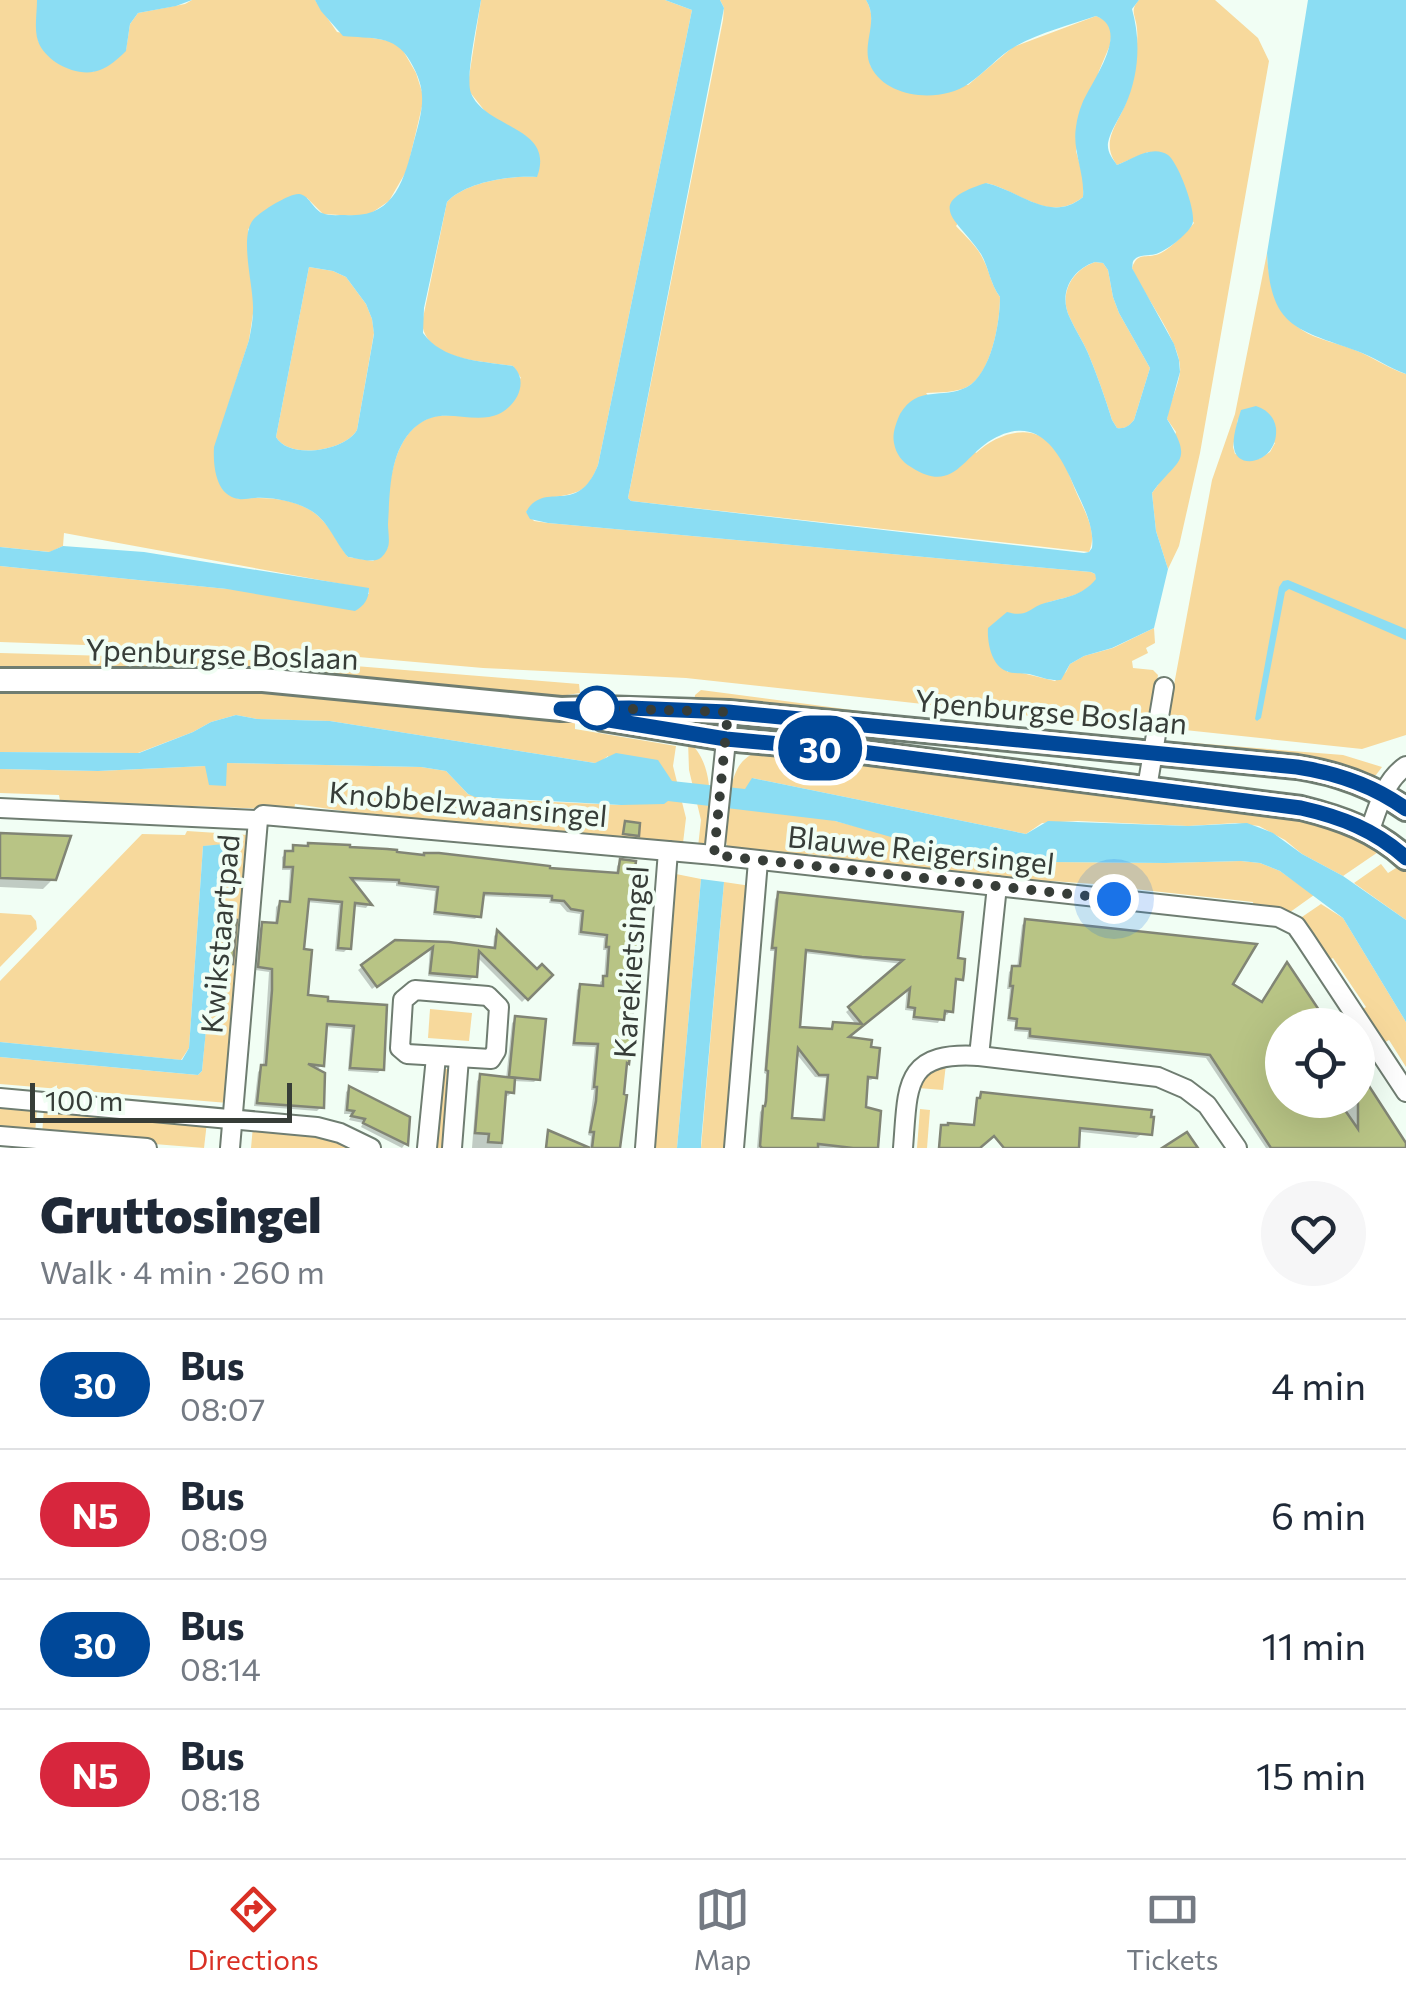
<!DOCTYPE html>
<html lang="en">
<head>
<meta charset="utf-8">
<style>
  body { margin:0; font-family:Commissioner,sans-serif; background:#f6f6f7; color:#1f2937; height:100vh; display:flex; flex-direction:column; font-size:38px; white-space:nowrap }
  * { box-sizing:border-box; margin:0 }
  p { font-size:32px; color:#747a83 }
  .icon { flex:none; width:55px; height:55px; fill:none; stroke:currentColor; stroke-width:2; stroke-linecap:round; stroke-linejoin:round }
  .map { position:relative; height:1148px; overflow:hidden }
  .sheet { display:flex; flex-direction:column; background:#fff; flex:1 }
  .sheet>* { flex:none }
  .badge { padding:0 20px; border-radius:32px; font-size:35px; line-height:65px }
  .buttons { position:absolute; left:1265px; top:1008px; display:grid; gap:20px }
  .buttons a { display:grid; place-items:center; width:110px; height:110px; border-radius:50%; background:#fff; box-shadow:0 10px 40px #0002; font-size:50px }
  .scale { position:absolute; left:30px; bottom:25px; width:262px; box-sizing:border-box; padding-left:10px; border:5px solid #373d38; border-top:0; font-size:28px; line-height:35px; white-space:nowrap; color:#373d38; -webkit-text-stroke:8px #f1fef4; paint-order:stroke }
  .you { position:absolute; width:50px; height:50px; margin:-25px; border:8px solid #fff; border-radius:50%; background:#1a73e8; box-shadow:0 0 0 15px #1a73e833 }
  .map>.badge { position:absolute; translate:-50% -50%; box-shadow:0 0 0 5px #fff }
  .round { display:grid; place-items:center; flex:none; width:105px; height:105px; border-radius:52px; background:#f6f6f7 }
  .headline { display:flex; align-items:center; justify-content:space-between; height:170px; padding:0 40px }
  h1 { font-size:48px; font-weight:800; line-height:75px }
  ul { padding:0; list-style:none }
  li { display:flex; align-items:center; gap:30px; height:130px; padding:0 40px; border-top:2px solid #e0e1e3 }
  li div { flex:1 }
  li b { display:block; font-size:38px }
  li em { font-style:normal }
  li .badge { min-width:110px; font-weight:700; text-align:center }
  .tabs { display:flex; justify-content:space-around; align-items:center; height:140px; border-top:2px solid #e0e1e3; background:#fff; font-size:28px; color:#747a83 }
  .tabs a { display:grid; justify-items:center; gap:5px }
  .tabs .active { color:#d93025 }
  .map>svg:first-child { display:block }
  .green { fill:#f7d99c; fill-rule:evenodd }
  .water { fill:#8bddf3; fill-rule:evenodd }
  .shadow { fill:#0003; fill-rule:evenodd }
  .building { fill:#b8c485; stroke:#818575; stroke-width:2.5; fill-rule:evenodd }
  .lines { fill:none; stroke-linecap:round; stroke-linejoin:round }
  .street-casing { stroke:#6f7d71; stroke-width:22 }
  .secondary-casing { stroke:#6f7d71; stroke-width:28 }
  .street { stroke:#fff; stroke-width:18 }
  .secondary { stroke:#fff; stroke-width:22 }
  .line-casing { stroke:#fff; stroke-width:22 }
  .line { stroke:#004899; stroke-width:15 }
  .walk { stroke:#373d38; stroke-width:10; stroke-dasharray:0 18 }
  .stop-dot { fill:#fff; stroke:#004899; stroke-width:5 }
  .labels { text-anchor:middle; stroke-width:8; stroke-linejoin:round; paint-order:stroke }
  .street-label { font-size:30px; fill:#373d38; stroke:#f1fef4 }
</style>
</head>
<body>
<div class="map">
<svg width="1406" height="1148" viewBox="0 0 1406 1148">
  <rect width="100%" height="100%" fill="#f1fef4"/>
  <g class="green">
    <path d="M0,0H37L38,41C59,63 61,69 93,72L126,50L130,24L138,13L185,4L192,0H315L337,32L390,41L401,47L416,73L424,98L407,170L389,201L370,214L356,216L323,214L307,198L248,229L254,307L249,340L215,447L238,499C268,496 304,498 324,522C334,533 339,546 348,557L373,561L388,547C386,509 386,435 429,418C442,413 456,418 468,412C486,402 503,389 521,378L513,366C483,361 426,361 422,323L447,202C465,182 511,175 537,177L469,91V77L481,0H665L692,10L598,465C588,490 581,493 555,497C545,498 534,507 526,512L534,521L548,523L1091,572L1095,574L1097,579C1079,600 1064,595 1042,605C1032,609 1028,614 1017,615L1007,672H1018L1055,681L1066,672L1070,664L1084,656L1113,648L1154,628L1155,643L1146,648L1148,653L1132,661L1133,668L1153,670L1158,675L1148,731L1105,724L686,678L483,668L313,653L0,642V566L227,589L369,594V589L64,533L63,546L50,552L0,547Z"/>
    <path d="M720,0H866C879,21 865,44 871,67L968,85L1013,47L1096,16L1105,20L1112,30L1110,45L1099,71L1076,151L1084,180L1083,197C1049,224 1021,191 986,183L956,226C966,237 977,246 983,259C990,272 991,285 1000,297C1000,323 991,375 967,387C955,393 939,392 926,393L976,453C999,432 1036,420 1057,451C1066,464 1071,480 1077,494C1085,512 1098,533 1089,552L631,501L628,498L723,20L724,8Z"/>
    <path d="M1215,0L1258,38L1269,61L1200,453L1179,546L1168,569L1156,531L1152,493L1158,485L1176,432L1167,419C1169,403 1178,388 1180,372C1183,344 1143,295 1132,268C1138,250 1147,260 1161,253C1172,247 1186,233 1194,223L1148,152L1117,165C1097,138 1124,120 1129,92C1132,74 1139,46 1137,29C1136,15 1129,11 1139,0Z"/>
    <path d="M1267,253C1268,273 1270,282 1278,300C1295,341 1327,337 1362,353C1377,360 1390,369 1406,374V735L1362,749L1166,728L1212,480L1235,414ZM1238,419L1275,443L1270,452L1259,459L1235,454L1233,447Z"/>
    <path d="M1095,262L1103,263L1108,270L1113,297L1119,313L1150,368L1134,420C1129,426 1126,429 1117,428L1112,420C1105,397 1097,375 1088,353C1083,341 1075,330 1070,318C1058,294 1072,270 1095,262Z"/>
    <path d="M309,267L333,271L346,277L366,304L372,319L374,333L357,430C345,451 289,460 276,437Z"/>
    <path d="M0,653L293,661L579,684L580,693L548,698L0,671Z"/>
    <path d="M0,689H243L575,720V729L676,746L673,766L686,818L683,843L461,828L295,804L294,810L60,801L59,795L0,793V769L98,771L205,766L225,786L226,763L421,767L446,771L468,794L486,799L621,805L608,756L600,762L595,763L330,721L257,719L236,715L211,722L193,732L138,753L0,752Z"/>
    <path d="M701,690L935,721L1141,738L1133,744L694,705L695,695Z"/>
    <path d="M688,741C716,764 710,809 708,842L699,850L698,847L701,820L689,770Z"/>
    <path d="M1168,741L1343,755L1382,767L1376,775L1363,777L1178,749Z"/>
    <path d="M765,751L1294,810L1384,848L1343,876L1302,854L1285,840L1259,826L1236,823L1188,826L1078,821L1042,823L1026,834L752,778L835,821L944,849L1024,864L1050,862L1166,863L1241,861L1260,863L1280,871L1314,895L1286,915L1254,909L1253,902L1134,889L1133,897L1110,894L1109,885L1051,881L1049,887L869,868L868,862L808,854L807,861L729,851C720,834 728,784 739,766C745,757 754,752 765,751Z"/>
    <path d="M187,831L248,835L228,1103L0,1084V1057L198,1075L202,1071L223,845L203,846L189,1048L181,1060L0,1042V981L142,834L185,835Z"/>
    <path d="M1404,863L1406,865V920L1354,883L1381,864L1388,873Z"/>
    <path d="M676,874L701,879L677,1148H652Z"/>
    <path d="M724,882L751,886L729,1148H701Z"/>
    <path d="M1321,904L1343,918L1406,1022V1067L1389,1040L1382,1044L1360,1011L1366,1007L1333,958L1327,961L1299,919Z"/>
    <path d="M0,913L31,915L36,921L37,929L0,967Z"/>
    <path d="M430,1009L472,1013L469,1041L428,1038Z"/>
    <path d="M946,1064L943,1090L918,1088L920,1078Z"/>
    <path d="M440,1069H452L446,1148H433Z"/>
    <path d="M0,1105L37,1108L35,1134L0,1131Z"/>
    <path d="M44,1108L207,1122L204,1148L42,1135Z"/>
    <path d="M920,1109L930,1110L927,1148H917Z"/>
    <path d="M253,1126L328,1133L361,1148H251Z"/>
  </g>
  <g class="water">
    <path d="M37,0H192L176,6L138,13L130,24L126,51C119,58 109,67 100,70C79,79 45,62 38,41C34,29 37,13 37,0Z"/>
    <path d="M315,0H481C478,20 465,78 471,93C485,129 556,126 537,177C511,175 465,182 447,202L424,308L423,333C443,361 482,361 513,366C532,384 512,414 489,417C461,421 438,406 414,428C389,452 390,492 388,524C388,531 390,541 388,547C387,551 382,558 379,559C370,563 356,558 348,557C334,541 328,519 308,509C292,501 273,497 255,498C249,498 244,500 239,499C215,496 213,464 214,447L249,340C251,330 253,320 253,310C254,287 239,238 253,220C259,212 290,193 299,194C309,195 313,209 322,213C328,216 338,215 345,215C394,219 404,181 414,141C423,108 428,91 410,61C395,34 370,39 343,36L321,11ZM309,267L333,271L346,277L366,304L372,319L374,334L357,430C345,451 289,460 276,437Z"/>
    <path d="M665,0H720L724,8L628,498L631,501L1084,553L1089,552L1092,548C1095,523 1079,499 1070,477C1053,440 1030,415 988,442C961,461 951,493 911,467C902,462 896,454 894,443C892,434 896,423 900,414C918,384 942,400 967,387C991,374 1000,323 1000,297C990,284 989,268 981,254C960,221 920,204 986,183C1021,191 1050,224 1083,197C1085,173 1072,151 1076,127C1077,119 1079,111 1082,104C1091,82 1132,30 1096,16C1070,25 1041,32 1016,46C998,56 985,73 968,84C941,103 887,99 871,67C860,45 880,22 866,0H1139L1132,9C1141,41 1139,75 1125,106C1120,117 1110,131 1108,143C1107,152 1112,158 1117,165C1131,160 1152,144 1168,155C1178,162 1198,214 1192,225C1187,235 1166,251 1156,254C1149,256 1139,254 1134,260C1132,262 1133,265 1132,268L1174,344L1179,360L1180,372L1167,419C1195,464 1177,458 1152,493L1156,531L1168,569L1154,628L1112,648L1084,656L1070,664L1061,680C1050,681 1040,677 1029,674C1022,673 1012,674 1006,671C991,665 987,641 988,628L1007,612C1028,618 1028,608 1045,603C1066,597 1082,596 1096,579L1095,574L1091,572L548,523L530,519L526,512C545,479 577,518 598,465L692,10ZM1095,262L1103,263L1108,270L1113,297L1119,313L1150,368L1134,420C1129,426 1125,429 1117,428L1112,420C1105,397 1097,375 1088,353C1083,341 1075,330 1070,318C1058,294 1071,270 1095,262Z"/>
    <path d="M1308,0H1406V374C1389,368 1374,357 1357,351C1295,329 1270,327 1267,253Z"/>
    <path d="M1256,406C1267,410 1274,416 1276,428C1279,462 1237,472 1234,448C1232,437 1238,420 1241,410Z"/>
    <path d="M63,546L144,552L369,588C369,599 364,606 355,611L227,589L0,566V547L49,552Z"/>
    <path d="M1288,580L1406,629V640L1289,589L1285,592L1261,718L1257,721L1255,719L1279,587L1283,581Z"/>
    <path d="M236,715L257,719L330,721L595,763L616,753L658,760L672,781L745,789L752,778L1026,834L1048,821L1188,826L1247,823L1273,833L1302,854L1343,876L1406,920V1022L1343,918L1280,871L1260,863L1241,861L1166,863L1050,862L1024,864L905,841L835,821L668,801L664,804L621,805L475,797L468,794L446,771L421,767L227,763L226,786L209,785L205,766L98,771L0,769V752L139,753L193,732L211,722Z"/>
    <path d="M224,844L202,1071L198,1075L0,1057V1042L182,1060L189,1048L203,846Z"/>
    <path d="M701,879L724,882L701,1143V1148H677Z"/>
  </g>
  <g class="shadow">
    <path d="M0,836L53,879L43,889L0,887Z"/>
    <path d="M294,848L616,876L617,866L621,862L637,939L632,975L618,1148H590L591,1136L588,1135L594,1090H591L595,1047L572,1046L577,990L581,986L600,988V982L604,979L606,950H603L604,938L578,935L580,914L567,912L560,904L549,903L550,899L481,896L479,915L475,919L433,915L435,891L396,886V883L350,881L369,904L366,908L352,906L348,948L344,952L335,951L339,905L306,902L302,951L305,997L325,1004L384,1007L381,1069L378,1073L348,1071L351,1029L325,1027L322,1065L315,1071L321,1107L317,1111L254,1106L258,1072L263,1066L269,972L255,970L259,929L263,925L275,926L276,907L280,903L288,904L290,870H282V857Z"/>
    <path d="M779,895L956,960L960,979L953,982L950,1011L947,1015L942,1014L938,1023L912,1020L913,1011L905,1010L907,987L844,1040L875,1077L871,1080H866L864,1109L878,1113L875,1148H757L760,1112L764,1107L766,1074L764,1073L774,951H770L775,899ZM804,953L903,964L846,1012L857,1026L834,1024L829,1031L797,1029ZM795,1052L815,1077L826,1078L821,1123L789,1120Z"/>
    <path d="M1026,921L1230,984L1262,1004L1326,1025H1282V1100H1358V1074L1404,1144L1399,1148H1266L1206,1058L1027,1039L1028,1032L1014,1031L1015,1022L1007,1021L1010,989H1007L1009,972L1013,968H1017L1022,925Z"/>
    <path d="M497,933L536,973L549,975L522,1002L476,956L474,976L470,980L428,976L430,947L372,989L358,970L396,942L493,950L494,936Z"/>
    <path d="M516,1019L538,1078L534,1082L513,1081L512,1092L508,1096L504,1095L500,1138H503L502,1148H472L477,1081L481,1077L506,1079L512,1023Z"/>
    <path d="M349,1089L408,1119L405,1144L402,1148L361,1127L363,1123L349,1120L352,1114H344L346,1092Z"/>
    <path d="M990,1122L1146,1131L1136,1138Z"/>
  </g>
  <g class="building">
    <path d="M625,821L640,823L639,836L623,834Z"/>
    <path d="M0,833L71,836L56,880L0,878Z"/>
    <path d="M308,843L350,845V847L387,849L397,850V852L424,855V853H439L550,866V868L618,873L620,859L636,861L634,877L648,879V888L643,937H640L637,973H634L632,1039L629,1064L627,1063L624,1094L627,1095L620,1148H592L594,1132H590L596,1101L597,1087H594L598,1044L574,1043L580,984L603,986V976H607L609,947H606L607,935L581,932L583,911L571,909L564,901L552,900V896L484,893L481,917L435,912L438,887L399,883V880L351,878L372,905L355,903L351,949L338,948L342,902L309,899L304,949L312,950L308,995L328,997V1001L387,1005L384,1070L350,1068L354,1026L327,1024L324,1066L308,1064L325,1073L324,1108L257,1103L261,1065H266L272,990V969L258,967L262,922L277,923L280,901L290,902L293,867H284L285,851H293V845L308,846Z"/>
    <path d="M778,892L963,912L958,958L965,959L964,972L963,980L956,979L953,1012L945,1011L944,1020L914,1017L915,1008L908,1007L910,988L849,1037L872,1040L871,1047L880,1048L877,1078L868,1077L866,1107L881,1111L878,1148H853L818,1144V1148H762L760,1146L763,1106H765L766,1101L768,1071L766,1070L776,948H772ZM806,950L862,957L903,960L848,1007L862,1024L833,1022L832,1029L800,1027ZM798,1048L819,1075H828L824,1120L792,1118Z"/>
    <path d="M226,919L237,920L233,964L222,962Z"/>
    <path d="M1025,919L1257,944L1233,984L1262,1002L1287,962L1329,1025H1282V1100H1338L1358,1129V1069L1406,1143V1148H1271L1210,1055L1030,1036V1029L1016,1028L1017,1019L1009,1018L1013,986H1010L1012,966H1020Z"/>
    <path d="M497,930L537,969L542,964L553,975L528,1000L479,951L477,977L430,973L433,947L377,987L361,965L395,940L449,942L495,948Z"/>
    <path d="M515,1016L546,1019L540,1080L509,1077Z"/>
    <path d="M480,1074L515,1078L514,1093L506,1092L502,1143L488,1142L489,1134L475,1133Z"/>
    <path d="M349,1086L410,1117L408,1145L363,1123L365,1119L351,1116L354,1111L347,1110Z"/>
    <path d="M981,1092L1152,1110L1151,1117H1154L1152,1135L1080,1128L1079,1148H1004L994,1136L980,1148H939L941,1125H948V1123L974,1125L977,1098H980Z"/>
    <path d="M548,1130L590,1148H546Z"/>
    <path d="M1187,1132L1198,1148H1162Z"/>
  </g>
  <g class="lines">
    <defs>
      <g id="street">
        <path d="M1147,788L1164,687"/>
        <path d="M0,808L258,820"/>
        <path d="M1370,830C1378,807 1385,780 1406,766"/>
        <path d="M714,855L1278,917L1296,926L1305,939L1406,1092"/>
        <path d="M415,990L488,996L499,1007L496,1051L491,1059L407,1054L400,1048L403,1000Z"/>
        <path d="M979,1056L1158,1077L1186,1089L1207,1105L1237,1148"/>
        <path d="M0,1098L317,1127L340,1133L371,1148"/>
        <path d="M0,1136L147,1148"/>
        <path d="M230,1148L258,820L263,815L714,855L729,712"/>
        <path d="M427,1148L436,1057"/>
        <path d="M452,1148L459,1058"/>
        <path d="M645,1148L668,851"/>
        <path d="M734,1148L758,861"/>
        <path d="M903,1148C908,1086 903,1051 979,1056L997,886"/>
      </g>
      <g id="secondary">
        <path d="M0,680H263L561,709L600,708L729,712L1297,767C1337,773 1373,786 1406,809"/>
        <path d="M603,719L726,739L846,750L1301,808C1341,818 1375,830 1406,858"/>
      </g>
    </defs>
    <use href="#street" class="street-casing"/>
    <use href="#secondary" class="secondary-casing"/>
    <use href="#street" class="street"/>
    <use href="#secondary" class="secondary"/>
  </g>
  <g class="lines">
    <defs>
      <path id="line" d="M1406,809C1373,785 1337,773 1297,767L728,712L629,708L561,709L609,720L726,739L846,750L1301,808C1341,817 1375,830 1406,858"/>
    </defs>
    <use href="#line" class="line-casing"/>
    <use href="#line" class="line"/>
    <path class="walk" d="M597,708L728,712L714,855L1114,899"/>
  </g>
  <circle class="stop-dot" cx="597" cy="708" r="20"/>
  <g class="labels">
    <g class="street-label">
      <text transform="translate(222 655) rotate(2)" y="10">Ypenburgse Boslaan</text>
      <text transform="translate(1051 713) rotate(5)" y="10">Ypenburgse Boslaan</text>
      <text transform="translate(468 805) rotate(5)" y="10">Knobbelzwaansingel</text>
      <text transform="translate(921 851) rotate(6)" y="10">Blauwe Reigersingel</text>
      <text transform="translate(221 934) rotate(-85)" y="10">Kwikstaartpad</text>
      <text transform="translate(632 962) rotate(-86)" y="10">Karekietsingel</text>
    </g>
  </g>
</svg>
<div class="buttons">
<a><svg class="icon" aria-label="locate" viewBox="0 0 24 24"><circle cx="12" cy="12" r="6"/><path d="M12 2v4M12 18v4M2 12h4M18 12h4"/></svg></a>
</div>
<div class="scale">100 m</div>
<div class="you" style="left:1114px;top:899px"></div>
<b class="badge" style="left:820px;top:748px;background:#004899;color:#fff">30</b>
</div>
<section class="sheet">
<div class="headline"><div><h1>Gruttosingel</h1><p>Walk · 4 min · 260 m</p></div><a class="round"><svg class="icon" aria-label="heart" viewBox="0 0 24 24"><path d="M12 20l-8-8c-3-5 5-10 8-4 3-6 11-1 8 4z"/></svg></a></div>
<ul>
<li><span class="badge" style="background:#004899;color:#fff">30</span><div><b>Bus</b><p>08:07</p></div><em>4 min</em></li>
<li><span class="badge" style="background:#d7263d;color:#fff">N5</span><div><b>Bus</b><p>08:09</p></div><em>6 min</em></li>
<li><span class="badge" style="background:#004899;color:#fff">30</span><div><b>Bus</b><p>08:14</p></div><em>11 min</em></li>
<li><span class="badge" style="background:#d7263d;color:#fff">N5</span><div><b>Bus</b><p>08:18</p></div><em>15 min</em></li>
</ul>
</section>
<nav class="tabs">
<a class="active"><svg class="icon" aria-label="directions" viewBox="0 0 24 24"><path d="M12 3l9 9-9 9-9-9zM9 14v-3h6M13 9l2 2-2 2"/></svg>Directions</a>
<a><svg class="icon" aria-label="map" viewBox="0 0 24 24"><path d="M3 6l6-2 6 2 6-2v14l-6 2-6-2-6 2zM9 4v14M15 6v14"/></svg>Map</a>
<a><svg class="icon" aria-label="tickets" viewBox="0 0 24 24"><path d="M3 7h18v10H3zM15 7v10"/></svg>Tickets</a>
</nav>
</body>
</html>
